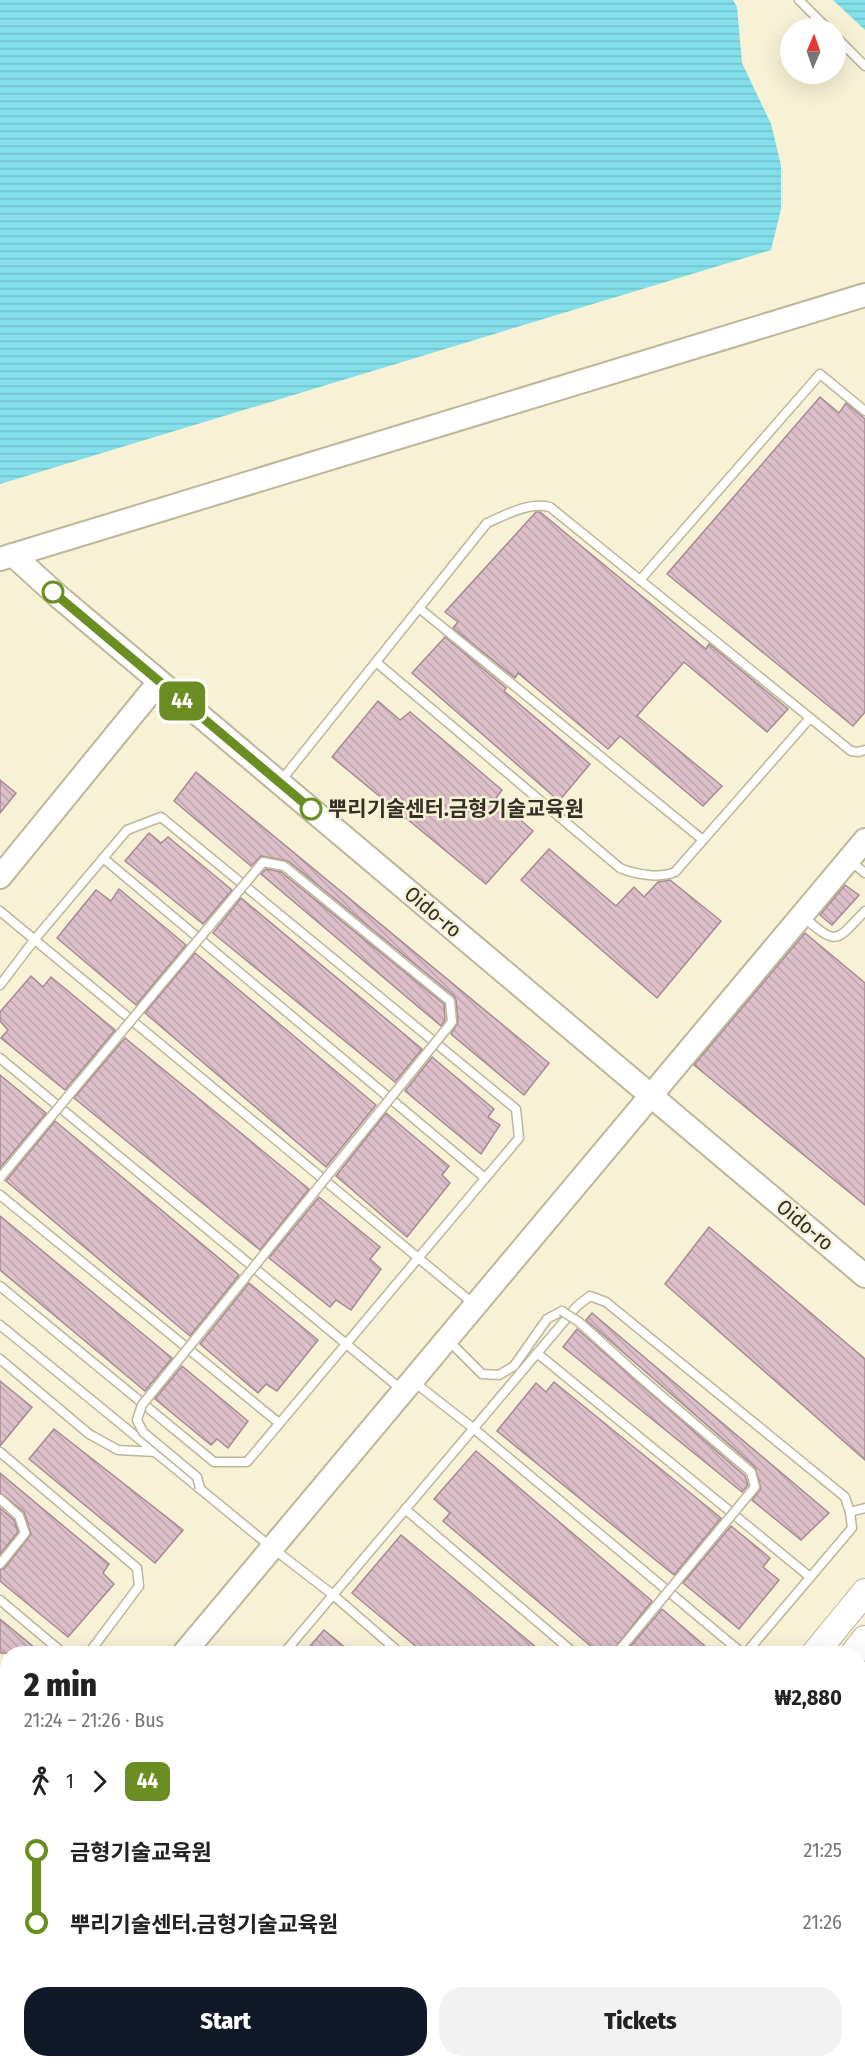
<!DOCTYPE html>
<html lang="en">
<head>
<meta charset="utf-8">
<style>
  body { margin:0; font-family:"Fira Sans Condensed","Noto Sans KR",sans-serif; background:#f2f2f2; color:#222; height:100vh; display:flex; flex-direction:column; font-size:22px; white-space:nowrap }
  * { box-sizing:border-box; margin:0 }
  p { font-size:20px; color:#767676 }
  .icon { flex:none; width:33px; height:33px; fill:none; stroke:currentColor; stroke-width:2; stroke-linecap:round; stroke-linejoin:round }
  .map { position:relative; flex:1; overflow:hidden }
  .panel { position:absolute; left:0px; top:1646px; width:866px; height:422px; display:flex; flex-direction:column; background:#fff; border-radius:24px 24px 0 0; box-shadow:0 6px 24px #0002 }
  .panel>* { flex:none }
  .badge { padding:0 12px; border-radius:9px; font-size:21px; line-height:39px }
  .needle { width:39px; rotate:2deg }
  .tools { position:absolute; left:780px; top:18px; display:grid; gap:12px }
  .tools a { display:grid; place-items:center; width:66px; height:66px; border-radius:50%; background:#fff; box-shadow:0 6px 24px #0002; font-size:30px }
  .map>.badge { position:absolute; translate:-50% -50%; box-shadow:0 0 0 3px #fff }
  .legs { display:flex; align-items:center; gap:9px; height:66px; padding:0 24px; font-size:20px }
  .legs p { margin-inline-start:auto }
  .summary { display:flex; align-items:center; justify-content:space-between; height:102px; padding:0 24px }
  h1 { font-size:33px; font-weight:800; line-height:45px }
  .primary-button { display:flex; gap:12px; margin-top:auto; padding:12px 24px }
  .primary-button a { flex:1; height:69px; border-radius:24px; background:#111827; color:#fff; font-size:24px; font-weight:800; line-height:69px; text-align:center }
  .primary-button a+a { background:#f2f2f2; color:#222 }
  ul { padding:0 24px; list-style:none }
  li { display:flex; align-items:center; gap:21px; height:72px; font-size:22px }
  li i { display:grid; place-items:center; width:9px; height:100%; margin:0 8px; background:currentColor }
  li i::after { content:''; width:15px; height:15px; margin:-8px; border:4px solid; border-radius:50%; background:#fff }
  li p { margin-inline-start:auto }
  li:first-child i { background:linear-gradient(#0000 50%,currentColor 0) }
  li:last-child i { background:linear-gradient(currentColor 50%,#0000 0) }
  .map>svg:first-child { display:block }
  .water { fill:url(#water-rules) }
  .building { fill:url(#building-back-hatch); stroke:#a68a95; stroke-width:1.5 }
  .lines { fill:none; stroke-linecap:round; stroke-linejoin:round }
  .lane-casing { stroke:#bcb69b; stroke-width:11 }
  .street-casing { stroke:#bcb69b; stroke-width:20 }
  .secondary-casing { stroke:#bcb69b; stroke-width:26 }
  .primary-casing { stroke:#bcb69b; stroke-width:28 }
  .lane { stroke:#fff; stroke-width:8 }
  .street { stroke:#fff; stroke-width:16 }
  .secondary { stroke:#fff; stroke-width:22 }
  .primary { stroke:#fff; stroke-width:26 }
  .lane-bridge-casing { stroke:#bcb69b; stroke-width:11; stroke-linecap:butt }
  .lane-bridge { stroke:#fff; stroke-width:8 }
  .line-1-casing { stroke:#fff; stroke-width:14 }
  .line-1 { stroke:#6b8e23; stroke-width:9 }
  .stop-1-dot { fill:#fff; stroke:#6b8e23; stroke-width:3 }
  .labels { text-anchor:middle; stroke-width:5; stroke-linejoin:round; paint-order:stroke }
  .stop-label { font-size:21px; font-weight:bold; fill:#333026; stroke:#f7f1d5; text-anchor:start }
  .street-label { font-size:21px; fill:#333026; stroke:#f7f1d5 }
</style>
</head>
<body>
<div class="map">
<svg width="865" height="2066" viewBox="0 0 865 2066">
  <defs>
    <pattern id="water-rules" width="6" height="5" patternUnits="userSpaceOnUse" patternTransform="scale(1.5)"><rect width="6" height="5" fill="#83e0ea"/><path d="M0 2.5h6" fill="none" stroke="#72c0c9"/></pattern>
    <pattern id="building-back-hatch" width="6" height="6" patternUnits="userSpaceOnUse" patternTransform="scale(1.5)"><rect width="6" height="6" fill="#ddbfca"/><path d="M-1 5l2 2M0 0l6 6M5-1l2 2" fill="none" stroke="#bea4ad"/></pattern>
  </defs>
  <rect width="100%" height="100%" fill="#f7f1d5"/>
  <g class="water">
    <path d="M0,0H733L737,7L742,63L771,124L781,165V209L771,250L0,484Z"/>
    <path d="M833,0H865V30Z"/>
  </g>
  <g class="building">
    <path d="M820,397L839,413L846,403L865,419V712L853,726L667,574Z"/>
    <path d="M536,512H540L706,649L709,644L788,709L767,732L684,662L637,716L722,786L703,806L620,736L608,749L518,673L515,678L453,628L458,622L445,612Z"/>
    <path d="M445,637L506,688L504,691L590,764L559,801L412,673Z"/>
    <path d="M378,701L400,720L410,712L502,790L496,798L533,831L486,884L332,757Z"/>
    <path d="M196,772L549,1063L524,1095L451,1034L458,1022L456,1000L454,996L288,861L261,856L251,866L174,801Z"/>
    <path d="M0,780L16,793L0,813Z"/>
    <path d="M149,833L161,843L168,837L232,890L203,924L125,861Z"/>
    <path d="M549,849L616,906L634,887L644,897L658,882L670,880L721,921L657,998L521,880Z"/>
    <path d="M266,869L281,872L444,1004L445,1020L441,1026L261,874Z"/>
    <path d="M845,885L859,895L832,925L820,915Z"/>
    <path d="M119,889L186,945L136,1005L57,938L96,890L111,901Z"/>
    <path d="M241,898L422,1049L395,1082L213,933Z"/>
    <path d="M805,933L865,983V1205L694,1065Z"/>
    <path d="M195,953L376,1105L326,1167L145,1013Z"/>
    <path d="M31,976L43,987L51,977L115,1030L65,1090L1,1038L8,1030L0,1021V1012Z"/>
    <path d="M125,1038L309,1189L260,1250L74,1098Z"/>
    <path d="M432,1057L494,1109L488,1117L500,1125L481,1154L405,1091Z"/>
    <path d="M0,1075L46,1113L0,1168Z"/>
    <path d="M386,1113L449,1166L442,1175L450,1183L407,1237L336,1176Z"/>
    <path d="M55,1121L239,1275L190,1336L6,1181Z"/>
    <path d="M319,1197L380,1247L370,1259L381,1269L351,1310L336,1300L330,1307L269,1258Z"/>
    <path d="M0,1216L172,1358L145,1391L0,1270Z"/>
    <path d="M709,1227L865,1359V1460L665,1284Z"/>
    <path d="M249,1283L318,1340L277,1391L266,1384L258,1393L200,1344Z"/>
    <path d="M592,1313L829,1513L801,1540L752,1500L761,1488L755,1467L586,1320Z"/>
    <path d="M577,1329L745,1476L748,1485L742,1492L563,1347Z"/>
    <path d="M182,1366L248,1421L228,1448L217,1439L211,1445L155,1399Z"/>
    <path d="M0,1381L32,1407L0,1446Z"/>
    <path d="M554,1382L721,1518L674,1575L497,1431L536,1383L546,1392Z"/>
    <path d="M54,1429L183,1530L155,1563L29,1459Z"/>
    <path d="M476,1451L652,1601L611,1653H599L443,1521L450,1513L434,1499Z"/>
    <path d="M0,1473L109,1564L103,1573L114,1584L68,1637L0,1581V1570L5,1568L31,1534L24,1512L0,1493Z"/>
    <path d="M0,1508L14,1520L18,1532L0,1554Z"/>
    <path d="M731,1526L770,1558L763,1567L779,1580L739,1629L683,1583Z"/>
    <path d="M401,1535L543,1653H424L352,1593Z"/>
    <path d="M662,1609L713,1653H625Z"/>
    <path d="M0,1619L41,1653H0Z"/>
    <path d="M324,1630L352,1653H304Z"/>
  </g>
  <g class="lines">
    <defs>
      <g id="lane">
        <path d="M799,0L827,28"/>
        <path d="M836,37L865,66"/>
        <path d="M640,580L820,374L865,411"/>
        <path d="M419,608L703,840"/>
        <path d="M376,662L620,868C634,874 660,879 675,872L810,718"/>
        <path d="M280,782L487,523C508,514 528,502 550,507L851,751L858,752L865,750"/>
        <path d="M103,858L485,1178"/>
        <path d="M849,860L865,873"/>
        <path d="M0,911L475,1305"/>
        <path d="M802,916C837,945 834,944 865,911"/>
        <path d="M0,985L35,939L127,830L161,817L516,1109L519,1138L247,1462H214L0,1286"/>
        <path d="M0,1058L402,1390"/>
        <path d="M0,1195L279,1423"/>
        <path d="M0,1325L271,1547L332,1594L400,1653"/>
        <path d="M447,1339L482,1374L499,1375L514,1366L547,1319L562,1311"/>
        <path d="M537,1353L810,1577"/>
        <path d="M0,1359L89,1434L118,1450L157,1452"/>
        <path d="M414,1382L473,1428L742,1653"/>
        <path d="M0,1452L137,1568L139,1586L89,1653"/>
        <path d="M0,1499L19,1516L25,1533L0,1564"/>
        <path d="M405,1509L574,1653"/>
        <path d="M850,1512L865,1508"/>
        <path d="M0,1600L63,1653"/>
        <path d="M284,1653L577,1306L590,1296L606,1302L845,1497L850,1512L852,1528L746,1653"/>
        <path d="M0,1746L8,1753"/>
        <path d="M0,1770L8,1761"/>
        <path d="M0,1954L8,1947"/>
        <path d="M0,1996L8,2002"/>
        <path d="M0,2045L8,2051"/>
        <path d="M18,2060L26,2066"/>
        <path d="M73,2060L81,2066"/>
        <path d="M186,2060L194,2066"/>
        <path d="M355,2060L362,2066"/>
        <path d="M272,2066L278,2060"/>
        <path d="M390,2066L395,2060"/>
      </g>
      <path id="street" d="M858,1813L865,1819"/>
      <g id="secondary">
        <path d="M13,555L865,295"/>
        <path d="M0,559L13,555L58,596L865,1276"/>
        <path d="M0,877L159,682"/>
        <path d="M184,1653L865,840"/>
        <path d="M0,1876L8,1867"/>
      </g>
      <g id="primary">
        <path d="M815,1653L865,1592"/>
        <path d="M854,1653L865,1639"/>
        <path d="M473,2066L479,2060"/>
        <path d="M511,2066L516,2060"/>
      </g>
    </defs>
    <use href="#lane" class="lane-casing"/>
    <use href="#street" class="street-casing"/>
    <use href="#secondary" class="secondary-casing"/>
    <use href="#primary" class="primary-casing"/>
    <use href="#lane" class="lane"/>
    <use href="#street" class="street"/>
    <use href="#secondary" class="secondary"/>
    <use href="#primary" class="primary"/>
    <defs>
      <g id="lane-bridge">
        <path d="M0,1178L263,862L284,866L450,1001L452,1022L142,1405L137,1420L143,1432L197,1477L200,1488"/>
        <path d="M562,1311L579,1322L641,1378L751,1472L755,1487L617,1653"/>
      </g>
    </defs>
    <use href="#lane-bridge" class="lane-bridge-casing"/>
    <use href="#lane-bridge" class="lane-bridge"/>
  </g>
  <g class="lines">
    <defs>
      <path id="line-1" d="M53,592L311,809"/>
    </defs>
    <use href="#line-1" class="line-1-casing"/>
    <use href="#line-1" class="line-1"/>
  </g>
  <g class="stop-1-dot">
    <circle cx="53" cy="592" r="10"/>
    <circle cx="311" cy="809" r="10"/>
  </g>
  <g class="labels">
    <g class="stop-label">
      <text x="328" y="816">뿌리기술센터.금형기술교육원</text>
    </g>
    <g class="street-label">
      <text transform="translate(433 912) rotate(40)" y="7">Oido-ro</text>
      <text transform="translate(805 1225) rotate(40)" y="7">Oido-ro</text>
    </g>
  </g>
</svg>
<div class="tools">
<a><svg class="needle" viewBox="-14 -14 28 28"><path d="M0-13l5 13h-10z" fill="#e53935"/><path d="M0 13l5-13h-10z" fill="#767676"/></svg></a>
</div>
<b class="badge" style="left:182px;top:701px;background:#6b8e23;color:#fff">44</b>
<section class="panel">
<div class="summary"><div><h1>2 min</h1><p>21:24 – 21:26 · Bus</p></div><b>₩2,880</b></div>
<div class="legs"><svg class="icon" aria-label="walk" viewBox="0 0 24 24"><circle cx="13" cy="4" r="2"/><path d="M13 8l-2 6 4 7M11 14l-3 7M7 12l3-4h3l4 4"/></svg>1<svg class="icon" aria-label="forward" viewBox="0 0 24 24"><path d="M9 5l7 7-7 7"/></svg><b class="badge" style="background:#6b8e23;color:#fff">44</b></div>
<ul>
<li><i style="color:#6b8e23"></i><b>금형기술교육원</b><p>21:25</p></li>
<li><i style="color:#6b8e23"></i><b>뿌리기술센터.금형기술교육원</b><p>21:26</p></li>
</ul>
<div class="primary-button"><a>Start</a><a>Tickets</a></div>
</section>
</div>
</body>
</html>
